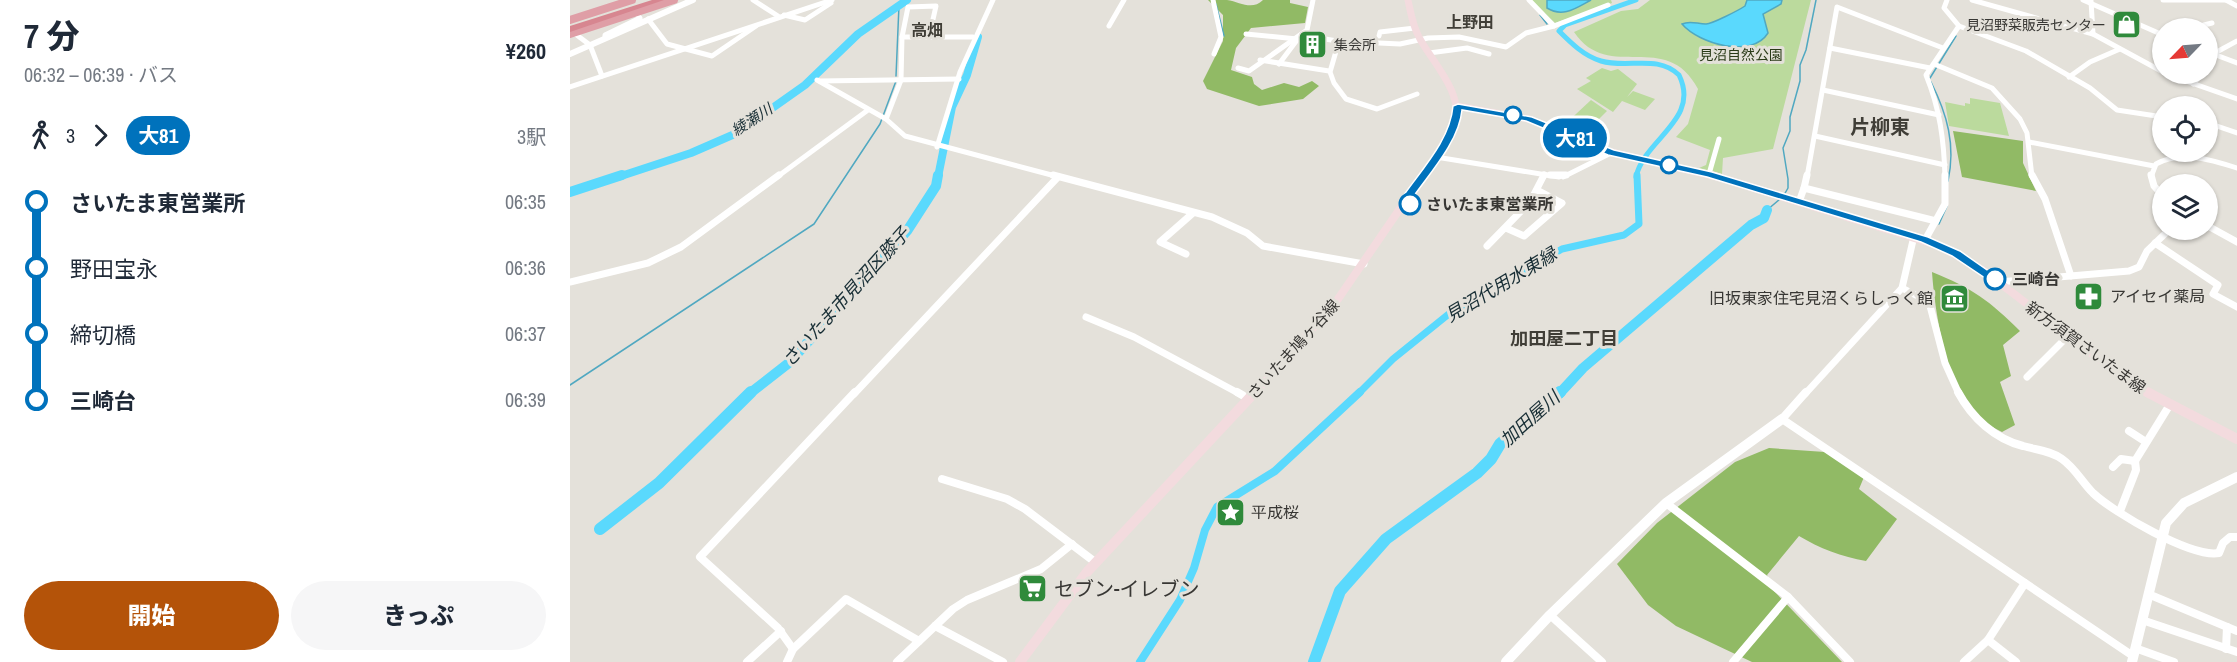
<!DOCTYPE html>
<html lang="ja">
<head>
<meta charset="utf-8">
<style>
  body { margin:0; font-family:"Archivo Narrow","Noto Sans JP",sans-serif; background:#f6f6f7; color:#1f2937; height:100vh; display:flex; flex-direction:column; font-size:22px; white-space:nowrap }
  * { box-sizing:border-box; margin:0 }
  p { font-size:20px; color:#747a83 }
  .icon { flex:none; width:33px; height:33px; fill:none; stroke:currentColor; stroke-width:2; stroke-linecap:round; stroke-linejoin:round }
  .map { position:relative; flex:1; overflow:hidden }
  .panel { display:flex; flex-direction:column; background:#fff; width:570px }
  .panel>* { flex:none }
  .badge { padding:0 12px; border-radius:20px; font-size:21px; line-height:39px }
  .needle { width:39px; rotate:245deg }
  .tools { position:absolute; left:1582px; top:18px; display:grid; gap:12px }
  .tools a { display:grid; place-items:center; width:66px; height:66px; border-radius:50%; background:#fff; box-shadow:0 2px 4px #0004; font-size:30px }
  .map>.badge { position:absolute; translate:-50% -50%; box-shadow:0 0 0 3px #fff }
  .legs { display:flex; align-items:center; gap:9px; height:66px; padding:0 24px; font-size:20px }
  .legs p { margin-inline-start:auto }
  .overview { display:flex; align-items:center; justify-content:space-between; height:102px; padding:0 24px }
  h1 { font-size:33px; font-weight:800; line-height:45px }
  .cta { display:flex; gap:12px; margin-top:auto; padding:12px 24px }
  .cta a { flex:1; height:69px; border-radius:36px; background:#b45309; color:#fff; font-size:24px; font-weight:800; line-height:69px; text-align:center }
  .cta a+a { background:#f6f6f7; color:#1f2937 }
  ul { padding:0 24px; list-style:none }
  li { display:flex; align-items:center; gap:21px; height:66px; font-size:22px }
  li i { display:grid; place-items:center; width:9px; height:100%; margin:0 8px; background:currentColor }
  li i::after { content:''; width:15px; height:15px; margin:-8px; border:4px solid; border-radius:50%; background:#fff }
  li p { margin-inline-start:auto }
  li:first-child i { background:linear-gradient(#0000 50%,currentColor 0) }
  li:last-child i { background:linear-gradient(currentColor 50%,#0000 0) }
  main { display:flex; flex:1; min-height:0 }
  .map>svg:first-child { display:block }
  .green { fill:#bbda9d }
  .forest { fill:#91ba65 }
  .water { fill:#5ad9fd; stroke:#50a8c1; stroke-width:1.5 }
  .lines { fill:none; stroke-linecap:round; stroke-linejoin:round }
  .stream { stroke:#50a8c1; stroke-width:1.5 }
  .canal-far2 { stroke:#5ad9fd; stroke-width:5 }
  .canal-far1 { stroke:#5ad9fd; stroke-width:7 }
  .canal { stroke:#5ad9fd; stroke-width:8 }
  .river-far2 { stroke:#5ad9fd; stroke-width:8 }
  .river-far1 { stroke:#5ad9fd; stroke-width:10 }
  .river { stroke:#5ad9fd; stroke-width:12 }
  .minor-far2 { stroke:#fff; stroke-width:5 }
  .minor-far1 { stroke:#fff; stroke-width:7 }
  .minor { stroke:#fff; stroke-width:8 }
  .tertiary-far1 { stroke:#fff; stroke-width:6 }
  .tertiary { stroke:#fff; stroke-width:10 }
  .secondary-far2 { stroke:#f3dbde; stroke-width:7 }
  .secondary-far1 { stroke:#f3dbde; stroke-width:8 }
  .secondary { stroke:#f3dbde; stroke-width:10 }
  .trunk { stroke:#df9ea6; stroke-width:8 }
  .motorway { fill:#d78690; fill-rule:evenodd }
  .line-1 { fill:#0072bc; stroke:#fff; stroke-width:1.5 }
  .stop-1-dot { fill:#fff; stroke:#0072bc; stroke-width:3 }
  .labels { text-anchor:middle; stroke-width:6; stroke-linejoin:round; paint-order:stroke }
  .far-poi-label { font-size:14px; fill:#383734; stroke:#e4e1da; text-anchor:end }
  .far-park-label { font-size:14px; fill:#293a17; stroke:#e4e1da }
  .far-water-label { font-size:15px; font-style:italic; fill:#182e35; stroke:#e4e1da }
  .far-quarter-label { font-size:16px; font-weight:bold; fill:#403e37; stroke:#e4e1da }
  .stop-label { font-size:16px; font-weight:bold; fill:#383734; stroke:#e4e1da; text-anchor:start }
  .poi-label { font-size:16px; fill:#383734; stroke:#e4e1da; text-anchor:start }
  .street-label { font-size:16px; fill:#383734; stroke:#e4e1da }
  .water-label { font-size:18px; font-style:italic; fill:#182e35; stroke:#e4e1da }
  .neighbourhood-label { font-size:18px; font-weight:bold; fill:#403e37; stroke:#e4e1da }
  .quarter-label { font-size:20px; font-weight:bold; fill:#403e37; stroke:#e4e1da }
  .near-poi-label { font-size:20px; fill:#383734; stroke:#e4e1da; text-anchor:start }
</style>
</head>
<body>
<main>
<section class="panel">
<div class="overview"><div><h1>7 分</h1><p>06:32 – 06:39 · バス</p></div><b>¥260</b></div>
<div class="legs"><svg class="icon" aria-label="walk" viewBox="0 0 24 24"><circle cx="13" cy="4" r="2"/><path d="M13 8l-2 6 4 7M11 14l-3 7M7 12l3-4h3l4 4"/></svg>3<svg class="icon" aria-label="forward" viewBox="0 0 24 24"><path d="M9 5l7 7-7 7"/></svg><b class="badge" style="background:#0072bc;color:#fff">大81</b><p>3駅</p></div>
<ul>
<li><i style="color:#0072bc"></i><b>さいたま東営業所</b><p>06:35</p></li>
<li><i style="color:#0072bc"></i><span>野田宝永</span><p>06:36</p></li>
<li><i style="color:#0072bc"></i><span>締切橋</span><p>06:37</p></li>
<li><i style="color:#0072bc"></i><b>三崎台</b><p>06:39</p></li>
</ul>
<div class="cta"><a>開始</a><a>きっぷ</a></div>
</section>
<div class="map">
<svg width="1667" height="662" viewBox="0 0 1667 662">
  <rect width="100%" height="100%" fill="#e4e1da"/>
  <g class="green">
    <path d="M960,0H1041L1042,3L985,23Z"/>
    <path d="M1080,0H1241L1203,149L1153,158L1152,174L1129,168L1136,165L1140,150L1106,137L1118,124L1128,89C1096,28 1039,84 1004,32L1051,11L1068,9Z"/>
    <path d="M1032,68L1041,71L1048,69L1067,84L1057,97L1063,91L1085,99L1075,110L1052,101L1043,112L1007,89L1021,81L1016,78Z"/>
    <path d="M1400,98L1430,103L1439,136L1379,126L1375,102L1395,106V103L1400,104Z"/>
    <path d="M1021,100L1037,111L1012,136L991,128Z"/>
  </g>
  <g class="forest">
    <path d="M638,0C644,0 651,0 657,0C670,2 682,11 693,0H720V3L738,7L735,23L681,28L666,48L661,70L682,77L684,84L692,90L714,83L729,87L742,81L749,86L733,99L689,106L637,89L633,81L653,41V15Z"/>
    <path d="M1383,131L1453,141V163L1466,191L1392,177Z"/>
    <path d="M1362,272C1402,288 1420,301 1450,331L1433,345L1441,376L1430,382L1445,425L1432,432C1425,428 1417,425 1411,420C1377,391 1365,314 1362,272Z"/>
    <path d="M1199,448L1255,452L1294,477L1289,489L1327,519L1296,561C1272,557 1249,548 1229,536L1197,575L1204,591L1272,662H1182L1106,626L1078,605L1047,564L1087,523L1165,462Z"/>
  </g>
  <g class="water">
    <path d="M977,0H1021C1006,8 993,18 977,8Z"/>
    <path d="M1177,0H1212L1211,4L1193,14L1198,33C1182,59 1129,44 1112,24C1120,20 1127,24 1136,24C1142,24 1169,10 1175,6Z"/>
  </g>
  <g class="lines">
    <g class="stream">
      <path d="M646,4L654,36"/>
      <path d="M970,15L977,24"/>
      <path d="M326,76L329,5"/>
      <path d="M1360,78L1386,36"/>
      <path d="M1361,82C1377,114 1386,145 1378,181"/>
      <path d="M1214,195L1218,188V179L1213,148L1220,131V117L1230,81V65L1236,50L1246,0"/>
      <path d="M1197,210L1210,199"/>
      <path d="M1369,224L1377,206"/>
      <path d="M0,385L244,224L310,124L326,81"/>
    </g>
    <path class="canal-far2" d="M1066,0L995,25L989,31C1001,43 1014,56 1031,61C1058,69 1087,54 1109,75C1131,120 1074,139 1066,177"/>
    <path class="canal-far1" d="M788,394L823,359L880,313L992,249L1054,235L1069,224L1067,175"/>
    <path class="canal" d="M570,662L610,600L624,568L635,530L647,507L705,471L790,392"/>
    <g class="river-far2">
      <path d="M48,177L121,153L167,133L235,85L288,34L337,0"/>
      <path d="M368,177L382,107L397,75L408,37"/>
    </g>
    <g class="river-far1">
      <path d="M0,192L52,175"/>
      <path d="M179,394L220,362L337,231L366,186L368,175"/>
      <path d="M989,394L1013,368L1181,225L1194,218L1197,210"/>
    </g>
    <g class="river">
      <path d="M30,529L89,483L181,392"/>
      <path d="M744,662L770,591L816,539L907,473L921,459L930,444L990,392"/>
    </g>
    <g class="minor-far2">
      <path d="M183,0L208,16"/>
      <path d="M643,0L651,37L644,54"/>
      <path d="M959,0L984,26L1038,5"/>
      <path d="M1377,0L1374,8L1389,26L1456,51L1520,88L1547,110L1593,117"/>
      <path d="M1402,0L1523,34L1593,72"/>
      <path d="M1513,0L1593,35"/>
      <path d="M1593,0H1656"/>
      <path d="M1656,0L1667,6"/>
      <path d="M1521,1L1523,34"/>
      <path d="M214,15L235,20L261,3"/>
      <path d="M78,19L97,44L142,56L186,26"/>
      <path d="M539,26L554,0"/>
      <path d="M1622,28L1642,23"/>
      <path d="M4,33L20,45L32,76"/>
      <path d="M676,34L727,39"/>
      <path d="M732,35L767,41L830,44L858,38L889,37L936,47L956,33L984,26"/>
      <path d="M809,36L810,32L845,28"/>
      <path d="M332,37H403"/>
      <path d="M35,38V35L70,18L68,16"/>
      <path d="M769,41L760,72L764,83L776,99L807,109L847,94"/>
      <path d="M1260,48L1360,68"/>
      <path d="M1638,52L1667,63"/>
      <path d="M859,53L897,48L919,54"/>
      <path d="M690,60L759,71"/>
      <path d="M709,64L727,40"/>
      <path d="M1364,64L1422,88L1450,119L1457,133L1462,177"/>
      <path d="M668,68L679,71L737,30L743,0"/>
      <path d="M1638,68L1643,54L1667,41"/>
      <path d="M1596,74L1667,99"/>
      <path d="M1499,77L1520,62L1550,49"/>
      <path d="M247,80L316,119L335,136L489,177"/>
      <path d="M249,81L389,79"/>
      <path d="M1623,84L1632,74"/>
      <path d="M0,87L262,0"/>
      <path d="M1253,90L1369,115"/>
      <path d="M316,119L331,80L332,37L338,7L366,6L359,37"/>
      <path d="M1638,123L1667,133"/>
      <path d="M1245,136L1375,165"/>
      <path d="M1459,142L1584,166"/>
      <path d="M367,147L390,72L423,0"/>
      <path d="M866,157L989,177"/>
      <path d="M1139,174L1149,139"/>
      <path d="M207,177L298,110"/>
      <path d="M974,177L975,174"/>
      <path d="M993,177L1041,153"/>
      <path d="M1237,177L1267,7L1373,48"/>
      <path d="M1375,177C1374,141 1370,109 1356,75L1389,26"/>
      <path d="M1581,177L1586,164C1611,150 1642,160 1667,168"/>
    </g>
    <g class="minor-far1">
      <path d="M483,175L642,217L677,233L693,246L794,264"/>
      <path d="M980,175H996"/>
      <path d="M1462,175L1475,199L1501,276"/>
      <path d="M1581,175L1584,186L1593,196"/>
      <path d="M1234,188L1237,175"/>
      <path d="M1229,202L1234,188L1366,221"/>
      <path d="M1638,226L1667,242"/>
      <path d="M936,228L954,236L992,203L967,190"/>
      <path d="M1355,240L1375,204V175"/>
      <path d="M1585,243L1648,285L1643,294L1667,307"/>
      <path d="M917,246L960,202L974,175"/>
      <path d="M616,254L590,242L623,213"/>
      <path d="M0,282L78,263L111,247L209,175"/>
      <path d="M1429,282L1559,271L1569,267L1577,251L1599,230"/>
      <path d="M1332,288L1359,302L1375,363L1389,394"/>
      <path d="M516,317L564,337L670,394"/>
      <path d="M1457,377L1497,337"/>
      <path d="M284,394L487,178"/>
      <path d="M1235,394L1332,288L1344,236"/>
    </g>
    <g class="minor">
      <path d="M667,392L679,399"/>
      <path d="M1236,392L1212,419L1563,656"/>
      <path d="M1388,392C1402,418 1425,439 1453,446C1467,450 1481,451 1492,459C1505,468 1512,482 1523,493C1544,513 1622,558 1649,553L1653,543L1660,537H1667"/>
      <path d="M1559,431L1576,442"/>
      <path d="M1543,467L1551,459L1565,461L1599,406"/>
      <path d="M372,479L437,499L455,509L525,562"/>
      <path d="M1096,503L1218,597L1280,662"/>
      <path d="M1550,511L1566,470L1565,461"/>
      <path d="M1578,594L1667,631"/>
      <path d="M980,615L1032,662"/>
      <path d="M1572,620L1667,652"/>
      <path d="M365,626L433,662"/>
      <path d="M1418,640L1446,662"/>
      <path d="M1565,648L1604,662"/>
      <path d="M223,649L208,628L130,557L285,392"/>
      <path d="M1656,649L1657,627"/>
      <path d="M177,662L211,631"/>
      <path d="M217,662L223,649L276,599L349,641"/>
      <path d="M327,662L383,609L397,600L471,569L502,544"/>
      <path d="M1163,662L1218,597"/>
      <path d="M1394,662L1418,640L1455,583"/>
    </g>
    <path class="tertiary-far1" d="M0,54L123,0"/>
    <g class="tertiary">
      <path d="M936,662L980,615L1096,503L1212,419"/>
      <path d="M1562,662L1596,523L1614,503L1667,477"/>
    </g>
    <g class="secondary-far2">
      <path d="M838,0C841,14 843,27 850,39C863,63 893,93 885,121C880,141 864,159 852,177"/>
      <path d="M888,106L959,119L1037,151L1147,177"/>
    </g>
    <g class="secondary-far1">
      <path d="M1142,175L1370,246L1414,271L1555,379L1579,394"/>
      <path d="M684,394L766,302L853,175"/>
    </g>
    <g class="secondary">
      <path d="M1577,392L1667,439"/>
      <path d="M450,662L517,572L685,392"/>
    </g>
    <g class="trunk">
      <path d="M0,20L62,0"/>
      <path d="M0,34L104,0"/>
    </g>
    <path class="motorway" d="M82,0H94L0,32V26Z"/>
  </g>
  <path class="line-1" d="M888,104L962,117L1044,150L1142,172L1358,237L1390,251L1430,279L1425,283L1421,282L1382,256L1351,242L1137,177L1038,155L956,121L892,110C889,142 859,174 841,200L845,204L844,206L831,204V199C850,171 880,141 883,106Z"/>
  <defs>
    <symbol id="shop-square" viewBox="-11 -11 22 22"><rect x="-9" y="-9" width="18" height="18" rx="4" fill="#2f8a3b" stroke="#e4e1da"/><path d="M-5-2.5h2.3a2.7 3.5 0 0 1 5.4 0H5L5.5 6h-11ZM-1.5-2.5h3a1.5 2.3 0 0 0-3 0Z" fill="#fff"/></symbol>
    <symbol id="building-square" viewBox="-11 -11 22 22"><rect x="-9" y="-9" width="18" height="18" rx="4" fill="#2f8a3b" stroke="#e4e1da"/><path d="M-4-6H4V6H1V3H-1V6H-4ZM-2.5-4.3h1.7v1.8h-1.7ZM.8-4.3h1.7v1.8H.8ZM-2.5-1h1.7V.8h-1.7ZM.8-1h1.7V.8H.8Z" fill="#fff"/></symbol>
    <symbol id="pharmacy-square" viewBox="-11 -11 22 22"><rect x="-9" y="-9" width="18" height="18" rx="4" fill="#2f8a3b" stroke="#e4e1da"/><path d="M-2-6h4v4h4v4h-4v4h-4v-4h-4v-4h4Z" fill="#fff"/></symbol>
    <symbol id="museum-square" viewBox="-11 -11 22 22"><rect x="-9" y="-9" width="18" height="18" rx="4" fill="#2f8a3b" stroke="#e4e1da"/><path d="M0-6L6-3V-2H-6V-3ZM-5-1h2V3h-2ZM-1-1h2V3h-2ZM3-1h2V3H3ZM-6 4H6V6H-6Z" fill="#fff"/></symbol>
    <symbol id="sight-square" viewBox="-11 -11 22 22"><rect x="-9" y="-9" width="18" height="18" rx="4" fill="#2f8a3b" stroke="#e4e1da"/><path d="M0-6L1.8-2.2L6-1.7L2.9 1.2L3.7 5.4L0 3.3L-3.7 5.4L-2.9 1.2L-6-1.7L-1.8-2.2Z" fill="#fff"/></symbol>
    <symbol id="supermarket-square" viewBox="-11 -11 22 22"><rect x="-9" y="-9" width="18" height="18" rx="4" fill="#2f8a3b" stroke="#e4e1da"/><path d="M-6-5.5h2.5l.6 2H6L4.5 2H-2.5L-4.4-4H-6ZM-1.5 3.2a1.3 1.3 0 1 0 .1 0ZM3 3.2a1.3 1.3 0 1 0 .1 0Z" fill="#fff"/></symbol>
  </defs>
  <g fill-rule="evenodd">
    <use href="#shop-square" x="1540" y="8" width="33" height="33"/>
    <use href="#building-square" x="726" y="28" width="33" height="33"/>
    <use href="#pharmacy-square" x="1502" y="280" width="33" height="33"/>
    <use href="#museum-square" x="1368" y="282" width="33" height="33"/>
    <use href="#sight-square" x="644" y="496" width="33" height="33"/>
    <use href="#supermarket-square" x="446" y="572" width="33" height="33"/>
  </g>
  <g class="stop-1-dot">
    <circle cx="943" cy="115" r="8"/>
    <circle cx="1099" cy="165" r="8"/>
    <circle cx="840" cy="204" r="10"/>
    <circle cx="1425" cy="279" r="10"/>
  </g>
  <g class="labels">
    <g class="far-poi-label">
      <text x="1536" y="30">見沼野菜販売センター</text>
      <text x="764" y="50" text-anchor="start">集会所</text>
    </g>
    <g class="far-park-label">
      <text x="1171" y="60">見沼自然公園</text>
    </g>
    <g class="far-water-label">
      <text transform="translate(182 120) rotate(-33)" y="5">綾瀬川</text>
    </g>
    <g class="far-quarter-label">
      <text x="900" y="28">上野田</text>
      <text x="357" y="36">高畑</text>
    </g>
    <g class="stop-label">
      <text x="856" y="210">さいたま東営業所</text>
      <text x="1442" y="285">三崎台</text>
    </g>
    <g class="poi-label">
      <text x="1540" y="302">アイセイ薬局</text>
      <text x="1363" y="304" text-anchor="end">旧坂東家住宅見沼くらしっく館</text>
      <text x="681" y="518">平成桜</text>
    </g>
    <g class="street-label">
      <text transform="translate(1516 347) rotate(36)" y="6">新方須賀さいたま線</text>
      <text transform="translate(723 349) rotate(-48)" y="6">さいたま鳩ヶ谷線</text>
    </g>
    <g class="water-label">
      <text transform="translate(931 285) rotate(-31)" y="6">見沼代用水東縁</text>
      <text transform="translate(276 297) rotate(-48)" y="6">さいたま市見沼区膝子</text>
      <text transform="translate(960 419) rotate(-42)" y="6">加田屋川</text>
    </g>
    <g class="neighbourhood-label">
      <text x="994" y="345">加田屋二丁目</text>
    </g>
    <g class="quarter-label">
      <text x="1310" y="134">片柳東</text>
    </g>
    <g class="near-poi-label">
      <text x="484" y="596">セブン-イレブン</text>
    </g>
  </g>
</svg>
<div class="tools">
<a><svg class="needle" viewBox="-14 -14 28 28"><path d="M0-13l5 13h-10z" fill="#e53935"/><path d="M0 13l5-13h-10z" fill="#747a83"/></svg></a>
<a><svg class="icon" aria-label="locate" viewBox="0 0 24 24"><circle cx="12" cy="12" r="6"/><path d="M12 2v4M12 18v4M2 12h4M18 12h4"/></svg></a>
<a><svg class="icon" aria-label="layers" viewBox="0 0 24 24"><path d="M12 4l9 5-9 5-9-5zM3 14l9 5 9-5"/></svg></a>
</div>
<b class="badge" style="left:1005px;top:138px;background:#0072bc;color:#fff">大81</b>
</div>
</main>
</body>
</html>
